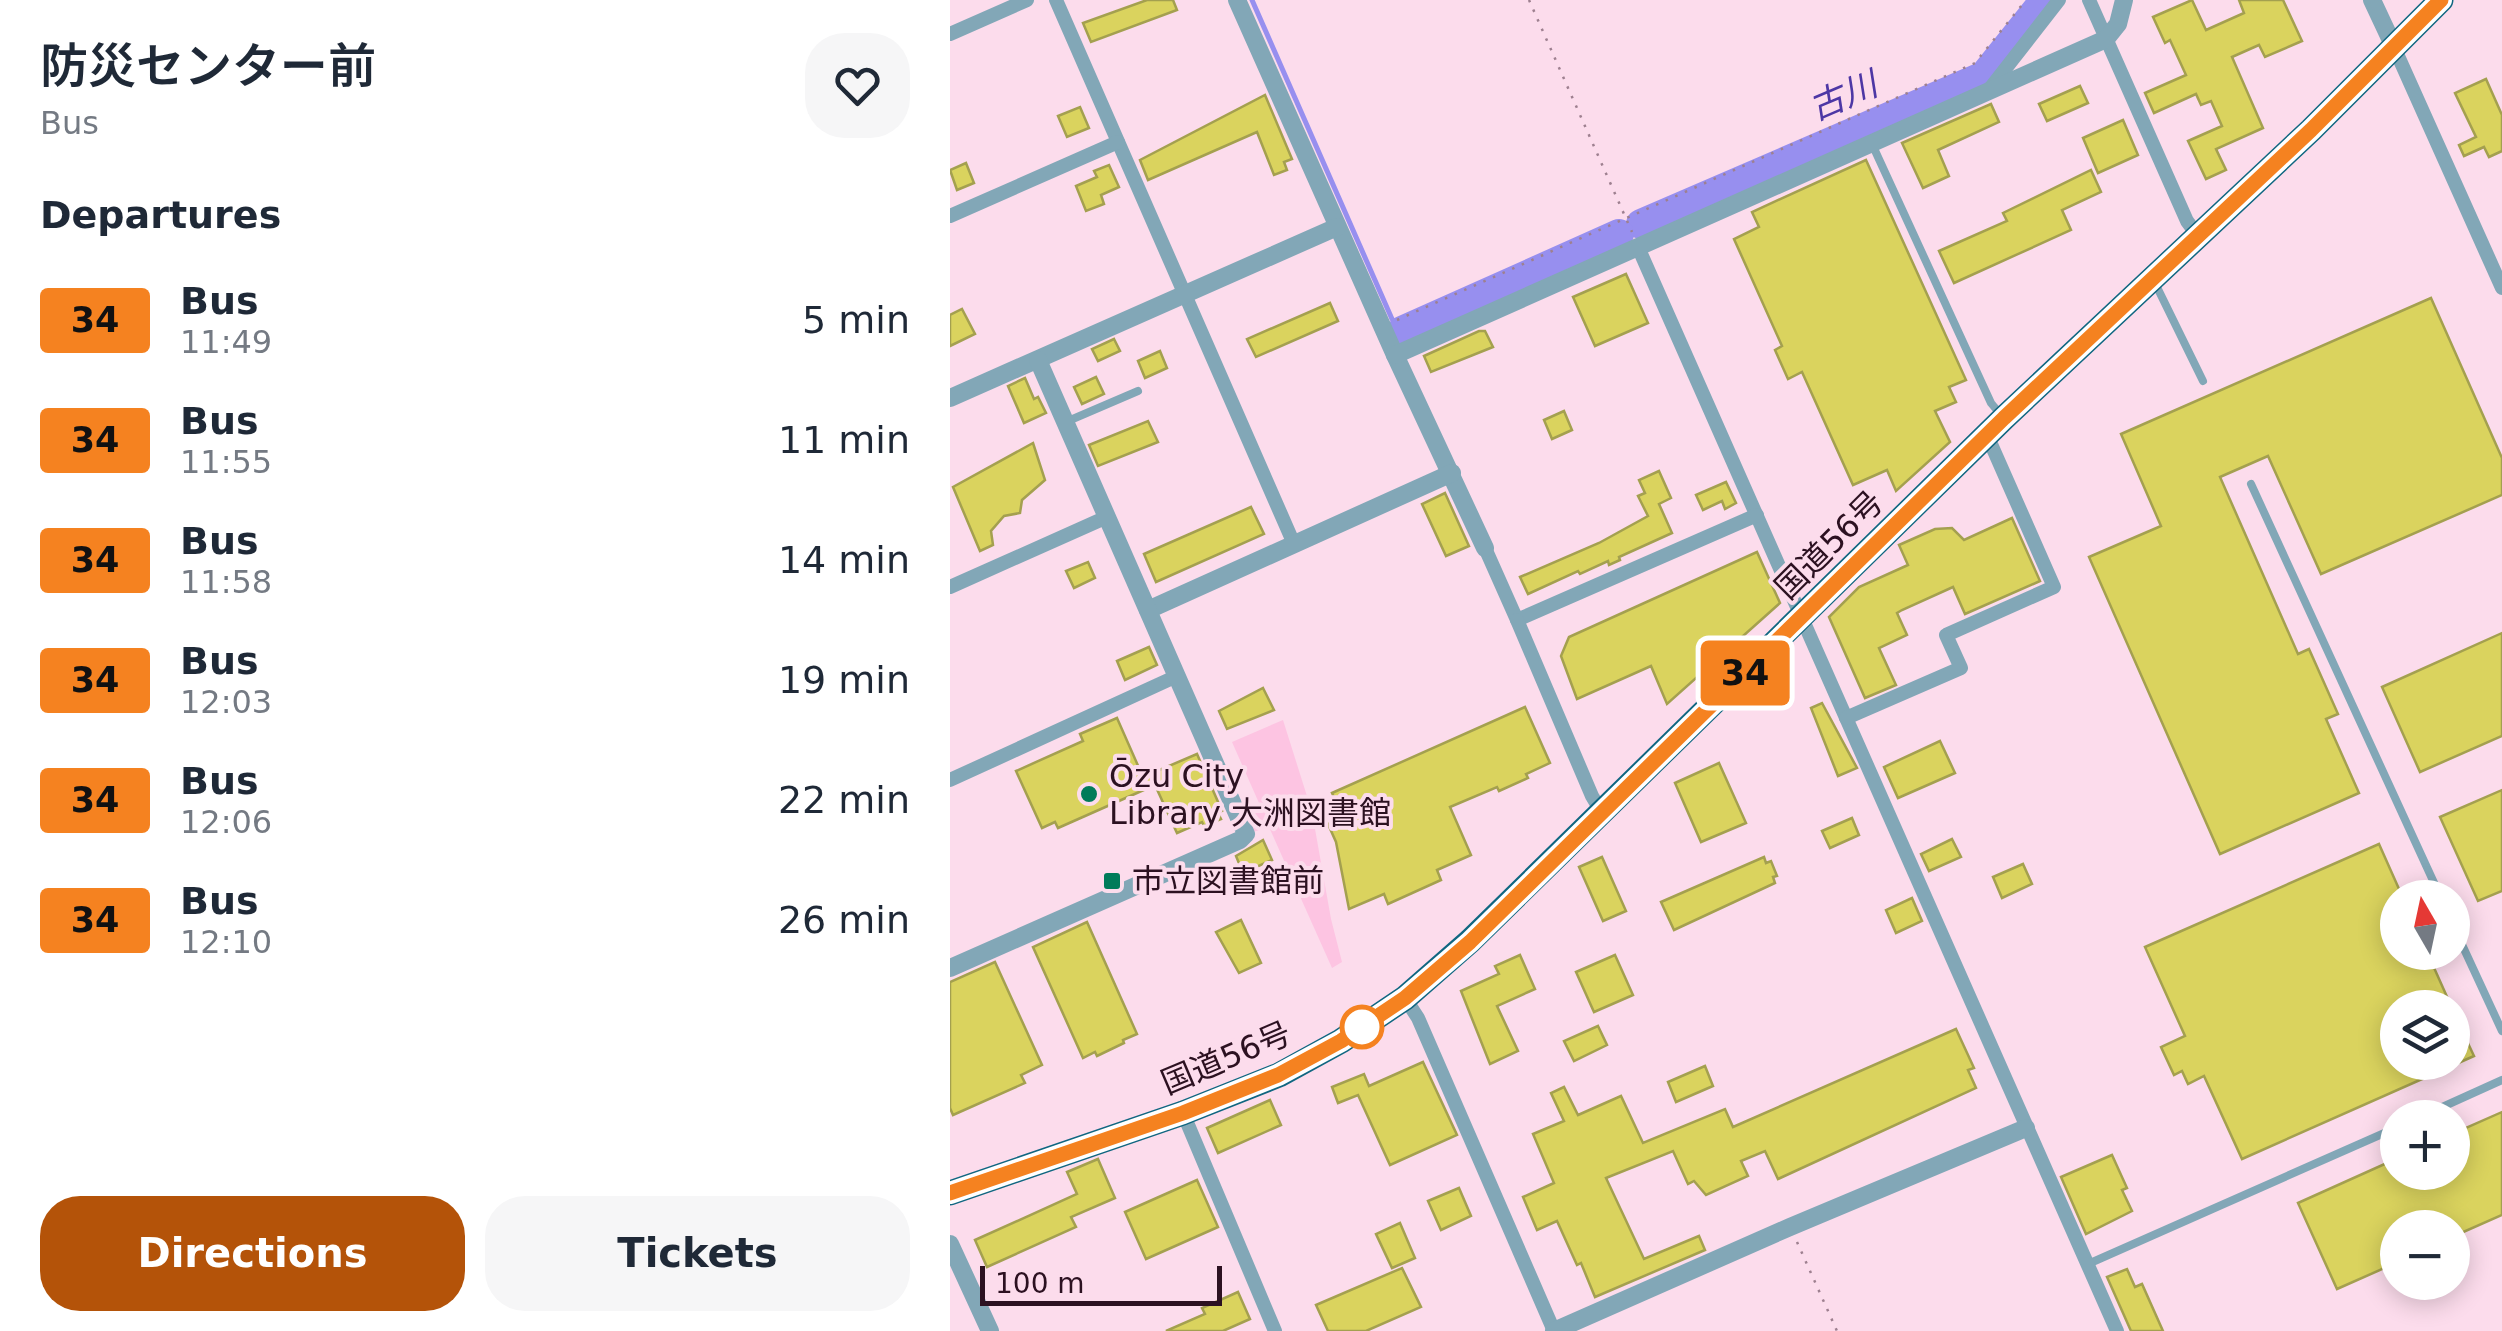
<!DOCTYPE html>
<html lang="en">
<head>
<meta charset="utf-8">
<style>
  body { margin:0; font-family:"DejaVu Sans","Noto Sans JP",sans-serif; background:#f6f6f7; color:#1f2937; height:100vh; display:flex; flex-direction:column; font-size:38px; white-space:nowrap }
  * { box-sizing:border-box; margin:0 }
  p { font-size:32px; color:#747a83 }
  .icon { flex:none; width:55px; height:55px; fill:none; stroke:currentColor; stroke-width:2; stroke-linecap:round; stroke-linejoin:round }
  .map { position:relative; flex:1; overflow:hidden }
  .drawer { display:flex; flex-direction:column; background:#fff; width:950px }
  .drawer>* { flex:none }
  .badge { padding:0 20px; border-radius:8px; font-size:35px; line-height:65px }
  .needle { width:65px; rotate:351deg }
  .fabs { position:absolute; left:1430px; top:880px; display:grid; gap:20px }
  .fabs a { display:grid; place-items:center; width:90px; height:90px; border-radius:50%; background:#fff; box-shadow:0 5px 25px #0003; font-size:50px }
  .scale { position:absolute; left:30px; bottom:25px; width:242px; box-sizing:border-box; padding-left:10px; border:5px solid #2c1121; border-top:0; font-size:28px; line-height:35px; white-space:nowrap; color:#2c1121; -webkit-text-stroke:8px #fcdcec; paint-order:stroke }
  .map>.badge { position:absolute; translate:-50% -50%; box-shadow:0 0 0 5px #fff }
  h2 { padding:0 40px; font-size:38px; line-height:90px }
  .round { display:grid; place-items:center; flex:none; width:105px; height:105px; border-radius:40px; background:#f6f6f7 }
  .summary { display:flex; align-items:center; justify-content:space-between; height:170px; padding:0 40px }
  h1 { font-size:48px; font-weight:600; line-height:75px }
  .primary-button { display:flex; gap:20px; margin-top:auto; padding:20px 40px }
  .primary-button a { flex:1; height:115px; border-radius:40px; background:#b45309; color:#fff; font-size:40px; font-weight:600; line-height:115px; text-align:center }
  .primary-button a+a { background:#f6f6f7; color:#1f2937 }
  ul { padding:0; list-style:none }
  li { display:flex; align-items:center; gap:30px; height:120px; padding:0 40px }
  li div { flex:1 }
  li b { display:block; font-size:38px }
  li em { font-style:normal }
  li .badge { min-width:110px; font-weight:700; text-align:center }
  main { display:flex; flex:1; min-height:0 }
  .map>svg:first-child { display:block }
  .green { fill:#fdc4e2 }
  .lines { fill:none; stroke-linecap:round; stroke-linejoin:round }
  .stream { stroke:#978fef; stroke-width:5 }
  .river { stroke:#978fef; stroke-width:30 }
  .building { fill:#dad35e; stroke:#a4a04f; stroke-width:2.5 }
  .path { stroke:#9e8090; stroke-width:2.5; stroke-dasharray:2.5 8; stroke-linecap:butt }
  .service { stroke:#82a7b7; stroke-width:8 }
  .minor { stroke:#82a7b7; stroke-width:14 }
  .tertiary { stroke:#82a7b7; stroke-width:18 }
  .trunk { stroke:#106681; stroke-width:25 }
  .line-casing { stroke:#fff; stroke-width:22 }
  .line { stroke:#f58220; stroke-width:15 }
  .poi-dot { fill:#007b59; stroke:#fcdcec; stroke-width:4 }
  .stop-dot { fill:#fff; stroke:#f58220; stroke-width:5 }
  .labels { text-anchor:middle; stroke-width:8; stroke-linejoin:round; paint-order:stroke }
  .street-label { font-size:32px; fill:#2c1121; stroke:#fcdcec }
  .poi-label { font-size:32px; fill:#2c1121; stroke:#fcdcec; text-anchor:start }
  .water-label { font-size:35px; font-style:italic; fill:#4d37a5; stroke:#fcdcec }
</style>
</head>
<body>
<main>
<section class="drawer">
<div class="summary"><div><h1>防災センター前</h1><p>Bus</p></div><a class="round"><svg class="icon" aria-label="heart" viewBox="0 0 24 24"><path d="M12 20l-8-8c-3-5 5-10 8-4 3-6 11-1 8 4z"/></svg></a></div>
<h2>Departures</h2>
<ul>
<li><span class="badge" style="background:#f58220;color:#111">34</span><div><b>Bus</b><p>11:49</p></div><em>5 min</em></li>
<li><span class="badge" style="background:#f58220;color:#111">34</span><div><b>Bus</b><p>11:55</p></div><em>11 min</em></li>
<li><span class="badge" style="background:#f58220;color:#111">34</span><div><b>Bus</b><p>11:58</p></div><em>14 min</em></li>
<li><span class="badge" style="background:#f58220;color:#111">34</span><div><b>Bus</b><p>12:03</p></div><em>19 min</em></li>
<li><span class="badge" style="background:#f58220;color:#111">34</span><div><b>Bus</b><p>12:06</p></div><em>22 min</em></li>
<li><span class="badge" style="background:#f58220;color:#111">34</span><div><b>Bus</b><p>12:10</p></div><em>26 min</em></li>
</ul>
<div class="primary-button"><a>Directions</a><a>Tickets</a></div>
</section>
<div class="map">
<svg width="1552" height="1331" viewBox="0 0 1552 1331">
  <rect width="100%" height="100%" fill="#fcdcec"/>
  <path class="green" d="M333,720L362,812L381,919L392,962L382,968L319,827L300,833L296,812L309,803L282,742Z"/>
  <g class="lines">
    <path class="stream" d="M302,0L442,319L452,331"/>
    <g class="river">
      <path d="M691,224L1034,76L1095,0"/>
      <path d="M452,331L669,234"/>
    </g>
  </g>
  <g class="building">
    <path d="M197,0H223L227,10L141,42L133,23Z"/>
    <path d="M1242,0L1256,30L1294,13L1289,0H1333L1352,41L1315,57L1309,45L1282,57L1313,128L1266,149L1276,170L1256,179L1238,141L1272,126L1261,101L1251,105L1246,94L1204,113L1195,93L1236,75L1220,40L1215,43L1203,17Z"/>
    <path d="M1536,79L1552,115V151L1539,157L1534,147L1514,156L1509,145L1526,137L1505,93Z"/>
    <path d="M1130,86L1138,103L1097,121L1089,104Z"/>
    <path d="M315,95L342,159L334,162L337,170L324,175L307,132L198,180L190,160Z"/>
    <path d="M1041,104L1049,122L988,150L999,176L973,188L952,143Z"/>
    <path d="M130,107L139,128L117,137L108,116Z"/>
    <path d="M1173,120L1188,155L1148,173L1133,138Z"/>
    <path d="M916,160L1016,380L999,387L1006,402L985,411L1000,442L946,491L937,470L903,485L852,372L838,379L825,350L832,346L784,239L809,227L802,212Z"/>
    <path d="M16,163L24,183L7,190L0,170Z"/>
    <path d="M159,165L169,187L151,195L154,204L136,211L126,186L147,177L144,171Z"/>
    <path d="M1141,170L1151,192L1112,210L1121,230L1004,283L989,251L1057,221L1053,213Z"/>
    <path d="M676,274L698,323L645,346L623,297Z"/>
    <path d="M1481,298L1552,458V495L1371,574L1318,456L1270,477L1348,654L1359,649L1388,714L1376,719L1409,793L1270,854L1139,557L1211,526L1171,434Z"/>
    <path d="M380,303L388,321L306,357L297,339Z"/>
    <path d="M12,309L25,334L0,346V315Z"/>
    <path d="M529,331H535L543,347L481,372L474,356Z"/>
    <path d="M164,339L170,351L148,361L142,349Z"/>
    <path d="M210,351L217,368L195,378L188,361Z"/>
    <path d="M146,377L154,394L132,404L124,387Z"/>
    <path d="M75,378L84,399L88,397L96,413L74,423L58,386Z"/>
    <path d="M614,411L622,430L602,439L594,420Z"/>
    <path d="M198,421L208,442L148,466L139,445Z"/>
    <path d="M83,443L95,480L72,500L70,513L54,516L41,531L43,545L30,551L3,487Z"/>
    <path d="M709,471L721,498L709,504L722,533L669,557L670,560L659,565L658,561L630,574L628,571L578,594L570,577L649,543L698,516L688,496L695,493L689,480Z"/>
    <path d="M776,482L786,503L775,509L772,501L753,510L746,495Z"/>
    <path d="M495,493L519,546L496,556L472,504Z"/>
    <path d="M301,507L314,534L206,582L194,554Z"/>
    <path d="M1062,518L1090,581L1015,614L1003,587L952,610L947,613L957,635L929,648L946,685L915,698L879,617L909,587L958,565L949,545L985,529L1002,528L1014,540Z"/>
    <path d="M807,552L830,603L717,704L701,666L627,699L611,656L619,637Z"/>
    <path d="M138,562L145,578L124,588L116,571Z"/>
    <path d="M1552,633V736L1470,772L1432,687Z"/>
    <path d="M199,647L207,665L175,680L167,661Z"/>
    <path d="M313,688L324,710L277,729L269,711Z"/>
    <path d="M872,703L907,768L888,776L861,708Z"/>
    <path d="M575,707L600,763L576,774L578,778L549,791L547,787L500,807L521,855L487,870L491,880L438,904L434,894L399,909L386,842L378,824L393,817L382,793Z"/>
    <path d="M167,718L193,777L247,754L272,811L268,813L271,819L254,826L252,822L227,833L205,785L108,828L105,822L92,828L66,771L133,741L130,734Z"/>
    <path d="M990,741L1005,773L948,798L934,767Z"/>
    <path d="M769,763L796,823L751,842L725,783Z"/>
    <path d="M1552,790V891L1528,901L1490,817Z"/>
    <path d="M902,818L909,835L880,848L872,831Z"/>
    <path d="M1002,839L1011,857L979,871L971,854Z"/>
    <path d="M313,840L322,860L293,873L286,856Z"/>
    <path d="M1429,844L1453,898H1448V952H1477L1502,1008H1448V1062H1502V1009L1524,1056L1292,1159L1254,1076L1238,1084L1232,1071L1224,1075L1211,1047L1235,1036L1195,947Z"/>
    <path d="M652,857L676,911L653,921L629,867Z"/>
    <path d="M814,857L816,863L821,861L827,876L823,877L825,883L724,930L711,902Z"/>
    <path d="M1073,864L1082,884L1052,898L1043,877Z"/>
    <path d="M962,898L972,921L946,933L936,910Z"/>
    <path d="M291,920L311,963L289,973L266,932Z"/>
    <path d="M137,922L187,1034L173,1040L174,1043L147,1056L145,1052L133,1058L83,947Z"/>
    <path d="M570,955L585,989L547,1006L568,1051L540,1064L511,991L549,974L545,966Z"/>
    <path d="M665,955L683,995L644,1012L626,972Z"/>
    <path d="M45,962L92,1065L71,1075L75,1083L3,1115L0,1108V982Z"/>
    <path d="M648,1026L657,1045L624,1061L614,1041Z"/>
    <path d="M1006,1029L1024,1068L1018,1070L1026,1088L828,1179L815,1151L791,1161L798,1176L756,1195L744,1181L738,1184L723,1151L656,1178L694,1259L749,1236L755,1250L645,1297L631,1263L627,1265L607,1221L587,1230L573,1197L604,1183L583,1134L614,1121L601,1093L614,1087L628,1115L671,1096L693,1143L775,1109L783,1127Z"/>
    <path d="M473,1062L507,1135L440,1165L408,1095L388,1103L382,1087L414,1074L419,1086Z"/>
    <path d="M755,1066L763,1086L726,1102L718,1082Z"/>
    <path d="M320,1100L331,1125L268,1153L257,1128Z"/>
    <path d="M1552,1112V1215L1502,1237V1228H1448V1262L1387,1289L1348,1203L1448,1158V1172H1502V1134Z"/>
    <path d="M1162,1155L1177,1188L1172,1190L1182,1211L1136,1234L1111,1177Z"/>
    <path d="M148,1159L165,1198L121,1217L126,1227L37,1267L25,1240L127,1194L117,1172Z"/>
    <path d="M247,1180L268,1227L196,1259L175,1212Z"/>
    <path d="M509,1188L521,1216L491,1230L478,1201Z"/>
    <path d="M450,1223L465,1258L442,1268L426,1234Z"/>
    <path d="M452,1268L471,1307L416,1331H378L366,1305Z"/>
    <path d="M1177,1269L1185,1287L1192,1284L1213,1331H1181L1157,1277Z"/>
    <path d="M288,1292L300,1319L273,1331H216L255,1314L252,1308Z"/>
  </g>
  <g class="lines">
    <g class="path">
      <path d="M579,0L682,232"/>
      <path d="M447,320L1025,63L1076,0"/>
      <path d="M847,1242L887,1331"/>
    </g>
    <g class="service">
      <path d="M922,144L1041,403L1051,415"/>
      <path d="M1205,283L1253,381"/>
      <path d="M118,421L188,391"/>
      <path d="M1301,484L1491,898"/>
      <path d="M1502,923L1552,1031"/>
      <path d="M1468,1118L1552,1080"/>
      <path d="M1138,1264L1448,1127"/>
    </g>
    <g class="minor">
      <path d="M106,0L344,544"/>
      <path d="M1139,0L1237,221L1248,236"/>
      <path d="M0,34L77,0"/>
      <path d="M1444,47L1552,288"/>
      <path d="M1038,91L1109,0"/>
      <path d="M0,216L168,142"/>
      <path d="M688,247L1167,1331"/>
      <path d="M535,548L567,620L807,515"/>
      <path d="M0,587L157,517"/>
      <path d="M567,620L642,796L652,813"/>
      <path d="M896,718L1011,668L996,635L1104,587L1037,435"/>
      <path d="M0,780L227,676"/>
      <path d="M455,998L468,1018L604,1331"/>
      <path d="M233,1113L325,1331"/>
    </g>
    <g class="tertiary">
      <path d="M287,0L445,355L535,548"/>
      <path d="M1422,0L1444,47"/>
      <path d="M445,355L1156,39L1168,24L1174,0"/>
      <path d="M0,398L387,227"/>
      <path d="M198,610L502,473"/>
      <path d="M0,968L290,840L296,834L88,360"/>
      <path d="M0,1244L40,1331"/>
      <path d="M604,1331L840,1227L1076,1128"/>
    </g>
    <path class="trunk" d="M0,1193L233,1113L329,1075L391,1041L455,998L520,941L1054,418L1361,130L1491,0"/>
  </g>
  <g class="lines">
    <defs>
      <path id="line" d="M0,1193L233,1113L328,1075L391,1041L455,998L520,942L1054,418L1361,130L1491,0"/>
    </defs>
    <use href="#line" class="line-casing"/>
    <use href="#line" class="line"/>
  </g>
  <g class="poi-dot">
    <circle cx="139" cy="794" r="10"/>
    <rect x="152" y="871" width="20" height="20" rx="5"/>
  </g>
  <circle class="stop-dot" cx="412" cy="1027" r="20"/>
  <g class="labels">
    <g class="street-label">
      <text transform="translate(879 545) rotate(-45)" y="11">国道56号</text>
      <text transform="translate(276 1058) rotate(-23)" y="11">国道56号</text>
    </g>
    <g class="poi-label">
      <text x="159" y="787">Ōzu City<tspan x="159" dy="37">Library 大洲図書館</tspan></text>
      <text x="182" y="892">市立図書館前</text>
    </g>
    <g class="water-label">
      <text transform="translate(893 96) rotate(-23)" y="12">古川</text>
    </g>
  </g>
</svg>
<div class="fabs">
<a><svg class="needle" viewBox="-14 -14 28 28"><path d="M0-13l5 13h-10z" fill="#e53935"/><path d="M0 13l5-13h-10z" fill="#747a83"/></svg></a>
<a><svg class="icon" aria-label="layers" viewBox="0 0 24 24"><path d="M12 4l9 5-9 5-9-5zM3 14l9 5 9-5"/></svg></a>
<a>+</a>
<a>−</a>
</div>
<div class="scale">100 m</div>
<b class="badge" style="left:795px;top:673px;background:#f58220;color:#111">34</b>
</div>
</main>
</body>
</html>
